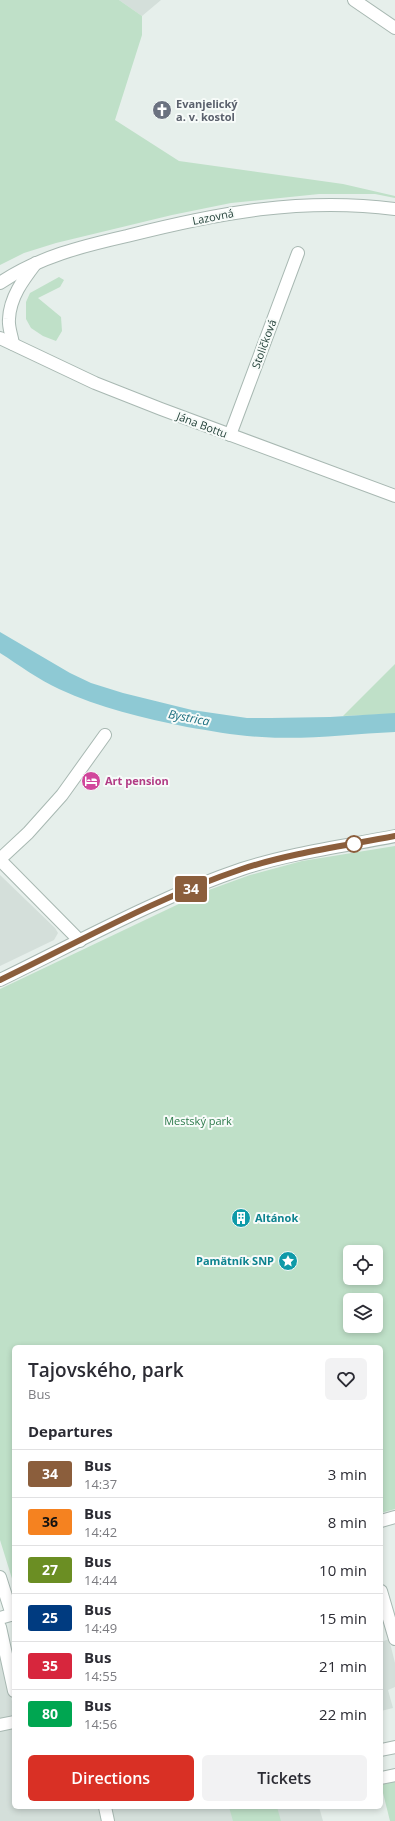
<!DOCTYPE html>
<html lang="en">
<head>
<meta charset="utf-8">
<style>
  body { margin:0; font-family:"Open Sans",sans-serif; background:#f2f2f3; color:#2b2b33; height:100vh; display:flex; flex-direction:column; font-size:15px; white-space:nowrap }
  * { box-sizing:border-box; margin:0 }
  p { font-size:13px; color:#7c7c81 }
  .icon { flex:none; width:22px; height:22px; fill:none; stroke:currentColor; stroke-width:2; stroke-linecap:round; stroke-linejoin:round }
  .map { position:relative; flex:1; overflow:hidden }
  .side { position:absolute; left:12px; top:1345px; width:371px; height:464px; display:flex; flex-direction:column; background:#fff; border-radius:6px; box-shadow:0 2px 6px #0003 }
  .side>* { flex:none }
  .badge { padding:0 8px; border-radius:3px; font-size:14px; line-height:26px }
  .buttons { position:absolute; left:343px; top:1245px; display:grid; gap:8px }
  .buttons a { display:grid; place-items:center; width:40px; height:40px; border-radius:6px; background:#fff; box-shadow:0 2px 6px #0003; font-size:20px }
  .map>.badge { position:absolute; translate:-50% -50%; box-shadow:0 0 0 2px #fff }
  h2 { padding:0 16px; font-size:15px; line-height:36px }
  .round { display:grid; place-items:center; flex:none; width:42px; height:42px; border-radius:6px; background:#f2f2f3 }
  .summary { display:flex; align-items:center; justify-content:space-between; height:68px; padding:0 16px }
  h1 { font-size:19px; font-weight:600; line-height:30px }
  .primary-button { display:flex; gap:8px; margin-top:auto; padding:8px 16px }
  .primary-button a { flex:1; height:46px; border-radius:6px; background:#d93025; color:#fff; font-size:16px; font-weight:600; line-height:46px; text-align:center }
  .primary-button a+a { background:#f2f2f3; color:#2b2b33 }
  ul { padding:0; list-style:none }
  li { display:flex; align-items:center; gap:12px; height:48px; padding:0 16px; border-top:1px solid #e1e1e2 }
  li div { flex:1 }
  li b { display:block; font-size:15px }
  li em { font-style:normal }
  li .badge { min-width:44px; font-weight:700; text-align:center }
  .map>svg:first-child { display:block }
  .built { fill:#d4dfda }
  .green { fill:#bfe0c8; fill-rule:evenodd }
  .water { fill:#8ec9d4 }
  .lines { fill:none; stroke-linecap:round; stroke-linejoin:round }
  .minor-casing { stroke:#a8b8b2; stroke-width:14 }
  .minor { stroke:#fff; stroke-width:12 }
  .line-casing { stroke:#fff; stroke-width:9 }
  .line { stroke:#8b5e3c; stroke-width:6 }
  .stop-dot { fill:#fff; stroke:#8b5e3c; stroke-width:2 }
  .labels { text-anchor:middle; stroke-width:4; stroke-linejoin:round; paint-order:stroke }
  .worship-label { font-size:11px; font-weight:bold; fill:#5b616d; stroke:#f7fbf9; text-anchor:start }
  .street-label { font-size:11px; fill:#24423a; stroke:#f7fbf9 }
  .hotel-label { font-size:11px; font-weight:bold; fill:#b23c85; stroke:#f7fbf9; text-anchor:start }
  .park-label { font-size:11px; fill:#2d7a4b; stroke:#f7fbf9 }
  .culture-label { font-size:11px; font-weight:bold; fill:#0d838f; stroke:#f7fbf9; text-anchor:start }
  .water-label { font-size:12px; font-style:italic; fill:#1c6f80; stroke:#f7fbf9 }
</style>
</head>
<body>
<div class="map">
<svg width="395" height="1821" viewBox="0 0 395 1821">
  <rect width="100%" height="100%" fill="#e6efeb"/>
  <g class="built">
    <path d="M119,0H161L142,16Z"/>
    <path d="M0,875L55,928L58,933L54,940L0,966Z"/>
    <path d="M389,1639L395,1663V1687L388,1690L393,1708L381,1711V1642Z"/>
    <path d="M0,1644L14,1711V1807H319L323,1821H0Z"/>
  </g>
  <g class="green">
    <path d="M0,0H119L142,16V35L115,120L179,161L343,184L395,196V198L375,194H319L231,203L172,215L56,243L24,253L0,265Z"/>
    <path d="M59,277L64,280L60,287L38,298L61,317L62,331L56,341L43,336L31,328L26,319V302L30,293Z"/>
    <path d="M395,664V714L343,716Z"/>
    <path d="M395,846V1509L381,1513V1347H14V1585L0,1540V989L206,891L250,875L302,861ZM350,1252H376V1278H350ZM350,1300H376V1326H350Z"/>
    <path d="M395,1781V1821H390L381,1785Z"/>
    <path d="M229,1807H277L281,1821H233Z"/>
  </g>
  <path class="water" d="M0,632L70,673L91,683L123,693L192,710L247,718H271L330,717L395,713V732C351,734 306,740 262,737C236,736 212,731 187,727C143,718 100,708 59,689C39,680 19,665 0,653Z"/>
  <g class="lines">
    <defs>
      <g id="minor">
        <path d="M354,0L395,28"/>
        <path d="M0,283C38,257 83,246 127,236C217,213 302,197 395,209"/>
        <path d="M0,338L95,383L161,409L395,496"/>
        <path d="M13,344C12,336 8,327 9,319C10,297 23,280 36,263"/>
        <path d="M230,435L298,253"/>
        <path d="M0,859L28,833L62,795L105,735"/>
        <path d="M0,860L80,941"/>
        <path d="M0,980C78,942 159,897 242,869C291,853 344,846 395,836"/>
        <path d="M381,1521L395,1517"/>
        <path d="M0,1577L12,1615"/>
        <path d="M381,1591L395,1639"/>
        <path d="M0,1618L14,1614"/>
        <path d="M0,1627L14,1691"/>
        <path d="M0,1725L14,1722"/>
        <path d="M381,1750L395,1747"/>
        <path d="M381,1778L395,1775"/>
        <path d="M105,1807L108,1821"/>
      </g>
    </defs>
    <use href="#minor" class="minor-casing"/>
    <use href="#minor" class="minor"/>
  </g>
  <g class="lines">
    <defs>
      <path id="line" d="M0,980C79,942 158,897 242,869C291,853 344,846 395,836"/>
    </defs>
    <use href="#line" class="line-casing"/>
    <use href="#line" class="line"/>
  </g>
  <defs>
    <symbol id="church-disc" viewBox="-11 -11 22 22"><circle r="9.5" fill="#6b7280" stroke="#f7fbf9"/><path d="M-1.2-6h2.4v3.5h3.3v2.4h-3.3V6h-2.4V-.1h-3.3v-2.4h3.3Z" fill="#fff"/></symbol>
    <symbol id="hotel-disc" viewBox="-11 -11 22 22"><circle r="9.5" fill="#d1479c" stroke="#f7fbf9"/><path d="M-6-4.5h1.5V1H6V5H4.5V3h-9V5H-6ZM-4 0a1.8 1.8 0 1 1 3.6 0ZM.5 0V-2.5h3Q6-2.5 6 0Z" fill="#fff"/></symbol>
    <symbol id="building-disc" viewBox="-11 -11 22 22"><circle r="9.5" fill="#0f9aa8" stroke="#f7fbf9"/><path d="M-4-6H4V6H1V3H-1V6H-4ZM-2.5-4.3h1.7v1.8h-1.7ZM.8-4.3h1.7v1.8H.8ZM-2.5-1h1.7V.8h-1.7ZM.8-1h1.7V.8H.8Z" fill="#fff"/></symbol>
    <symbol id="sight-disc" viewBox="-11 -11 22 22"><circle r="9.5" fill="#0f9aa8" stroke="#f7fbf9"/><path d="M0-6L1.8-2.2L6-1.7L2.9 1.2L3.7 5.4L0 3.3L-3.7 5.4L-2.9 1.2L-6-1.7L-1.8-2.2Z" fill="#fff"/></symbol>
  </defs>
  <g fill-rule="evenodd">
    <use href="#church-disc" x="151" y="99" width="22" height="22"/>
    <use href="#hotel-disc" x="80" y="770" width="22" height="22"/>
    <use href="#building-disc" x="230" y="1207" width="22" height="22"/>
    <use href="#sight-disc" x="277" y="1250" width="22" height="22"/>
  </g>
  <circle class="stop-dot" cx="354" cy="844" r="8"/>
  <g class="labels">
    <g class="worship-label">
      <text x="176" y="108">Evanjelický<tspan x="176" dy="13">a. v. kostol</tspan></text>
    </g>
    <g class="street-label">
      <text transform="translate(213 217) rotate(-11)" y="4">Lazovná</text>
      <text transform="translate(264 344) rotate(-70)" y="4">Stoličková</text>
      <text transform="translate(202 425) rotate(21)" y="4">Jána Bottu</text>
    </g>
    <g class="hotel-label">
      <text x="105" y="785">Art pension</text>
    </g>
    <g class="park-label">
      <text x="198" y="1125">Mestský park</text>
    </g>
    <g class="culture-label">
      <text x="255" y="1222">Altánok</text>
      <text x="274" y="1265" text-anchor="end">Pamätník SNP</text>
    </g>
    <g class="water-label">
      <text transform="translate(189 718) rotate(11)" y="4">Bystrica</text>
    </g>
  </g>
</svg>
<div class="buttons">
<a><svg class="icon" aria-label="locate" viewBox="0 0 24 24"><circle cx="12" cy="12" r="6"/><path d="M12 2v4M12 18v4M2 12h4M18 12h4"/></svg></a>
<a><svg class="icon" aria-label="layers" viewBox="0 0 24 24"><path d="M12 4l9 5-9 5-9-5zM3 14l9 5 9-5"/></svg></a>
</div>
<b class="badge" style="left:191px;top:889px;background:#8b5e3c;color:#fff">34</b>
<section class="side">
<div class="summary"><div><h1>Tajovského, park</h1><p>Bus</p></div><a class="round"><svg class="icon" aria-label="heart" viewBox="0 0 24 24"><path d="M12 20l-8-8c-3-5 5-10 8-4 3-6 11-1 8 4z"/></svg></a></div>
<h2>Departures</h2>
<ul>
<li><span class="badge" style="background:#8b5e3c;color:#fff">34</span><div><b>Bus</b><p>14:37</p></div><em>3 min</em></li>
<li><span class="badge" style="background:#f58220;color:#111">36</span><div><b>Bus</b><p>14:42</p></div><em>8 min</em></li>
<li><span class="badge" style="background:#6b8e23;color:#fff">27</span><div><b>Bus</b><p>14:44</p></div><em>10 min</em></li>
<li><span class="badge" style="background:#003b80;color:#fff">25</span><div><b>Bus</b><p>14:49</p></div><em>15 min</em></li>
<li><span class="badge" style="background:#d7263d;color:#fff">35</span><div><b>Bus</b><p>14:55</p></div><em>21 min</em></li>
<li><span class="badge" style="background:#00a651;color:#fff">80</span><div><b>Bus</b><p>14:56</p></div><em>22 min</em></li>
</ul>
<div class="primary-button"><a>Directions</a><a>Tickets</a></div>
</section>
</div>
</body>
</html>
